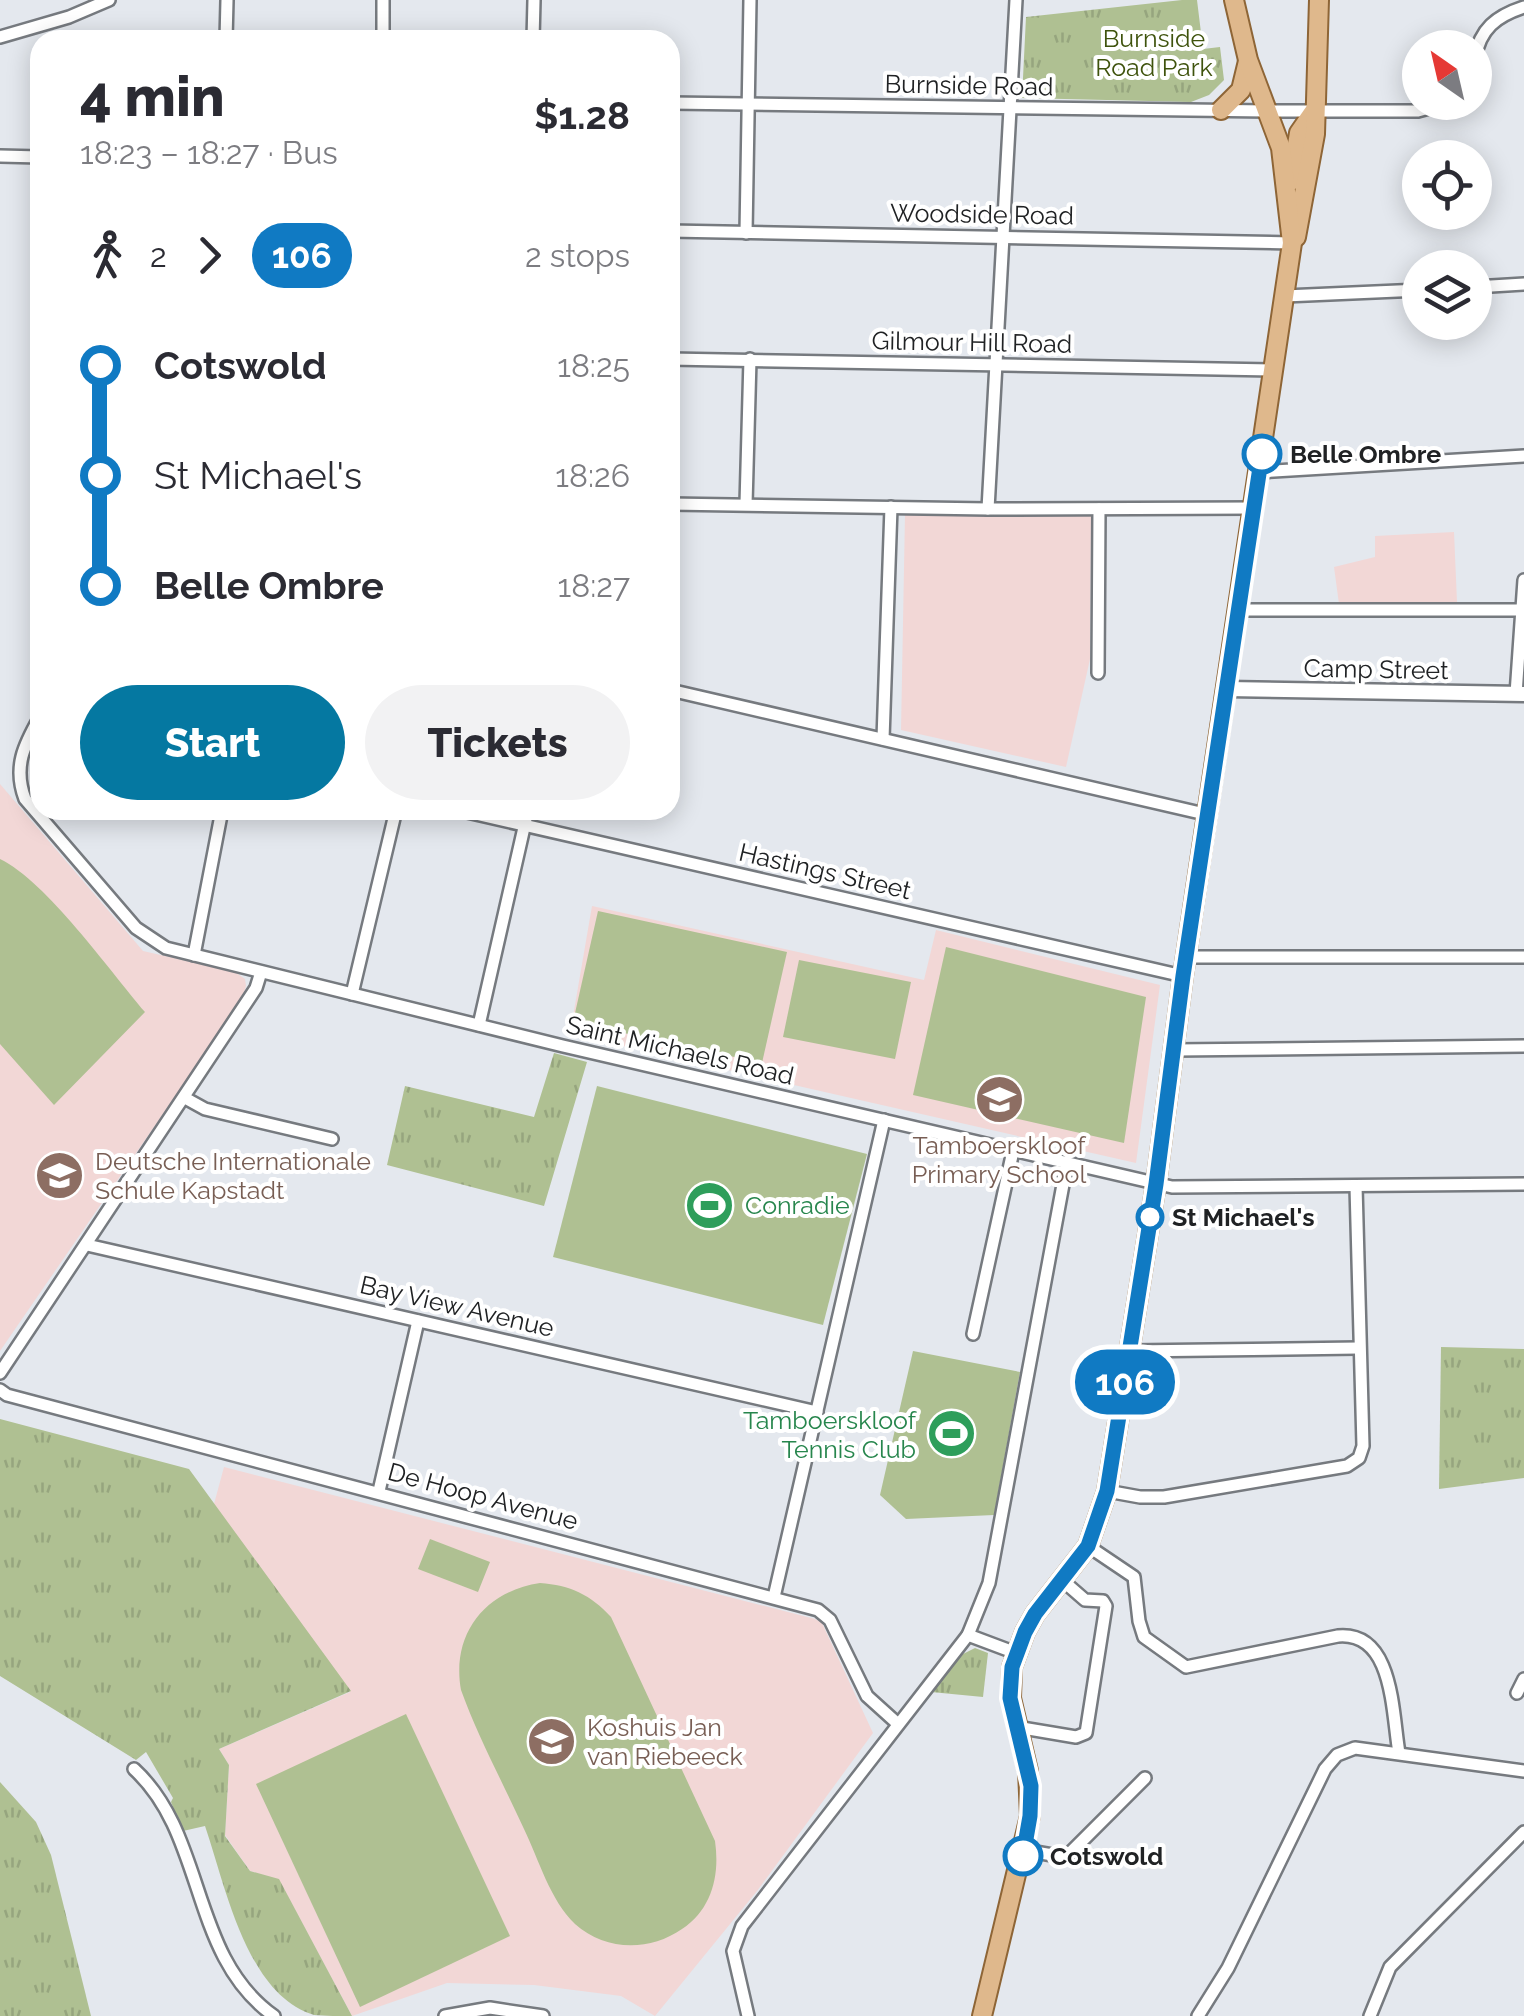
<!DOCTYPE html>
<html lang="en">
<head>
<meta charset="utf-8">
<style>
  body { margin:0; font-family:Raleway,sans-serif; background:#f2f2f3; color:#2b2b33; height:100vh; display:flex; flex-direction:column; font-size:38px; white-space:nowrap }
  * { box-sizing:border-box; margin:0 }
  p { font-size:32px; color:#7c7c81 }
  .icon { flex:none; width:55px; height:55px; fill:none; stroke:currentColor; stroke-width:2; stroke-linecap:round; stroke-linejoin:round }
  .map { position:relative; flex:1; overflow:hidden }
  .side { position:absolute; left:30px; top:30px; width:650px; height:790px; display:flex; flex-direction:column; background:#fff; border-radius:30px; box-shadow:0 5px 25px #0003 }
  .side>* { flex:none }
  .badge { padding:0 20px; border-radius:32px; font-size:35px; line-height:65px }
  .needle { width:65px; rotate:326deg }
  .controls { position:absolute; left:1402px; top:30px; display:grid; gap:20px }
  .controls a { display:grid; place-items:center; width:90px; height:90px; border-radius:50%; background:#fff; box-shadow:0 5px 25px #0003; font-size:50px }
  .map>.badge { position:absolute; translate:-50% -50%; box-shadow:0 0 0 5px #fff }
  .legs { display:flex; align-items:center; gap:15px; height:110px; padding:0 50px; font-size:32px }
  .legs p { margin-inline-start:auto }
  .summary { display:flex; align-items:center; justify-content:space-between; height:170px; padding:0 50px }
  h1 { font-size:55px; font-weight:800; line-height:75px }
  .action { display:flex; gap:20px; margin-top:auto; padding:20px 50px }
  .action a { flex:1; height:115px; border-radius:60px; background:#0578a1; color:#fff; font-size:40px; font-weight:800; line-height:115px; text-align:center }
  .action a+a { background:#f2f2f3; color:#2b2b33 }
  ul { padding:0 50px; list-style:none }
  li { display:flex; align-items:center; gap:35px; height:110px; font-size:38px }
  li i { display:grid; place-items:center; width:15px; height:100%; margin:0 12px; background:currentColor }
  li i::after { content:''; width:25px; height:25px; margin:-12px; border:8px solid; border-radius:50%; background:#fff }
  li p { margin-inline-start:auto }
  li:first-child i { background:linear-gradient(#0000 50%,currentColor 0) }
  li:last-child i { background:linear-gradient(currentColor 50%,#0000 0) }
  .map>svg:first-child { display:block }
  .education { fill:#f2d7d6 }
  .grass { fill:url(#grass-tufts) }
  .pitch { fill:#afc092 }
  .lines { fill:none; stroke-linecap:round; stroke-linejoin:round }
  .minor-casing { stroke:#767a7f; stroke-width:16 }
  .tertiary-casing { stroke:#767a7f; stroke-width:19 }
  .primary-casing { stroke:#8e6536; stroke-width:22 }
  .minor { stroke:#fff; stroke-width:11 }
  .tertiary { stroke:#fff; stroke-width:14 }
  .primary { stroke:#dfb88c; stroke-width:18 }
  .line-1-casing { stroke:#fff; stroke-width:22 }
  .line-1 { stroke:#107ac3; stroke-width:15 }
  .stop-1-dot { fill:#fff; stroke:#107ac3; stroke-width:5 }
  .labels { text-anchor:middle; stroke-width:8; stroke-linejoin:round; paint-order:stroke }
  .park-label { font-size:25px; fill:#3f530d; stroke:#fff }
  .street-label { font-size:25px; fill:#202224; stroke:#fff }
  .stop-label { font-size:25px; font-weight:bold; fill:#202224; stroke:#fff; text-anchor:start }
  .education-label { font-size:25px; fill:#785e54; stroke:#fff; text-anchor:start }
  .leisure-label { font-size:25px; fill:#27864d; stroke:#fff; text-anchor:start }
</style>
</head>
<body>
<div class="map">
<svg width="1524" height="2016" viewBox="0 0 1524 2016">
  <defs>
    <pattern id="grass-tufts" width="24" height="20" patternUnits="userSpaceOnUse" patternTransform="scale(2.5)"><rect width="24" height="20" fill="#afc092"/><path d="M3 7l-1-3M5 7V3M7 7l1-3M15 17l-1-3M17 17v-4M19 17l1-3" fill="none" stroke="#96a57e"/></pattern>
  </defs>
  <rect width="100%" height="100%" fill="#e4e8ee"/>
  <g class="education">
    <path d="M905,514L1091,515L1090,659L1066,767L901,730Z"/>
    <path d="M1454,532L1457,602L1339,604L1334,567L1375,557V536Z"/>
    <path d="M0,784L143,951L235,972L245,979L246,986L242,999L0,1351Z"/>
    <path d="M592,906L924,980L936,930L1160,985L1136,1163L570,1034Z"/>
    <path d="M224,1467L815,1619L822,1623L873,1733L757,1891L655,2016L621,1996L534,1985L447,1983L352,2016L279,1880L250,1871L225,1835L229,1765L219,1749L350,1692L214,1504Z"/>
  </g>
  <g class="grass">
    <path d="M1182,0H1197L1203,49L1220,47L1224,80L1209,95L1191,102L1022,98L1026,17Z"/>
    <path d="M554,1053L587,1062L544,1206L387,1165L405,1086L534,1117Z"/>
    <path d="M1441,1347L1524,1349V1478L1439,1489Z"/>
    <path d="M0,1419L189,1469L351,1691L219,1749L229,1765L225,1836L250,1871L279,1879L352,2016C340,2016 325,2016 314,2015C246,1995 225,1884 205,1826L183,1831L171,1802L173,1798L146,1752L136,1760L0,1676Z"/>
    <path d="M975,1648L988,1653L983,1697L931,1692L959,1656Z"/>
    <path d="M0,1782L36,1822L51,1855L91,2016H0Z"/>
  </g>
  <g class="pitch">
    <path d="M0,859C47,882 109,970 145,1012L54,1105L0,1044Z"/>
    <path d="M598,911L787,952L762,1063L573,1022Z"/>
    <path d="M946,947L1146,997L1124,1143L913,1095Z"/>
    <path d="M799,960L911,982L895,1059L783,1037Z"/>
    <path d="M597,1086L867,1154L823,1325L553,1257Z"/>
    <path d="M913,1351L1020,1372L994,1515L906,1519L880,1495Z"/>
    <path d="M430,1539L490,1562L478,1592L418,1569Z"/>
    <path d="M540,1583C570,1585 591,1595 611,1617L715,1841C720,1875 712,1909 682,1929C649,1952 605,1951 575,1924C550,1900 539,1860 524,1829C503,1783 478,1737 461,1690C451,1634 485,1591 540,1583Z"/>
    <path d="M406,1714L510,1936L360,2007L256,1784Z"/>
  </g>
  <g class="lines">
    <defs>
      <g id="minor">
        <path d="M0,37L69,17L109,0"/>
        <path d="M226,40L227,0"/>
        <path d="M383,40V0"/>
        <path d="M533,40L534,0"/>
        <path d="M1475,58C1480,29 1496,16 1524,7"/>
        <path d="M670,103L1267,111H1418L1451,102"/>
        <path d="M0,156L40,157"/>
        <path d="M670,231L1292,243"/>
        <path d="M746,233L750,0"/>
        <path d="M1475,287L1524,284"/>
        <path d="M1285,296L1420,290"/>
        <path d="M670,359L1274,370"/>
        <path d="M1259,472L1524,456"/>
        <path d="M670,504L988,509L1254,508"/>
        <path d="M746,504L750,359"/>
        <path d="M988,509L1016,0"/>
        <path d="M1239,610H1521"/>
        <path d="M1098,673L1099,509"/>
        <path d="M670,690L1209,815"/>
        <path d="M1516,694L1524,580"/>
        <path d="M40,717C24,745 13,767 25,799L136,928L166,948L563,1046L1172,1187L1524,1184"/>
        <path d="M883,739L891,507"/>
        <path d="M458,810L1183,976"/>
        <path d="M194,955L222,810"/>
        <path d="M1186,957H1524"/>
        <path d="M352,994L396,810"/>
        <path d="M479,1025L528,810"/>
        <path d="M1175,1050L1524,1046"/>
        <path d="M185,1098L205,1109L332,1139"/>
        <path d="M87,1245L817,1412"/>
        <path d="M973,1334L1013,1151"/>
        <path d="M1130,1351L1358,1348"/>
        <path d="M0,1373L256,988L261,972"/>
        <path d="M0,1390L7,1395L818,1610L830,1620L867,1696L898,1724"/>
        <path d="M379,1491L418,1321"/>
        <path d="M1107,1491L1140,1497H1164L1347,1466L1359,1458L1363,1446L1356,1186"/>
        <path d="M1088,1546L1134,1577L1139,1621L1144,1637L1186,1667L1338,1636C1394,1631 1392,1713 1399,1753"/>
        <path d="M774,1597L884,1120"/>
        <path d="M968,1635L989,1583L1067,1163"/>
        <path d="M1517,1693L1524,1679"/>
        <path d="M1016,1727L1076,1737L1086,1733L1106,1606L1103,1601L1085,1600L1062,1580"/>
        <path d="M134,1769C207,1836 189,1956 274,2016"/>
        <path d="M1024,1850L1058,1856L1070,1853L1145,1778"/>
        <path d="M445,2016L490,2008L543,2016"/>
        <path d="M748,2016L733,1951L742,1926L968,1635L1016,1653"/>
        <path d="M1198,2016L1228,1968L1325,1769L1337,1755L1355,1748L1524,1771"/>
        <path d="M1370,2016L1390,1967L1524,1832"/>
      </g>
      <path id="tertiary" d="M1228,689L1524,694"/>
      <g id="primary">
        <path d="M1221,110L1241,90L1248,61"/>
        <path d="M1291,181L1299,133L1315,110"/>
        <path d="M1296,237L1315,134L1319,0"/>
        <path d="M982,2016L1030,1816L1028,1771L1011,1698L1012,1667L1025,1632L1035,1614L1088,1546L1107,1491L1156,1184L1183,976L1292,243L1281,148L1248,60L1234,0"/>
      </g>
    </defs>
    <use href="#minor" class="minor-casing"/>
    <use href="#tertiary" class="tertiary-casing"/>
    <use href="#primary" class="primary-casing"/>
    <use href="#minor" class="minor"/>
    <use href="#tertiary" class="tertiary"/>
    <use href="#primary" class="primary"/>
  </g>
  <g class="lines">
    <defs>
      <path id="line-1" d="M1023,1856L1030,1816L1031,1786L1010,1698L1012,1667L1025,1632L1035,1614L1088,1546L1107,1491L1156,1184L1183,976L1262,454"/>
    </defs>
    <use href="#line-1" class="line-1-casing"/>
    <use href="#line-1" class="line-1"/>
  </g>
  <defs>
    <symbol id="school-disc" viewBox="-11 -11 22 22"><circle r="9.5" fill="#8d6e63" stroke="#fff"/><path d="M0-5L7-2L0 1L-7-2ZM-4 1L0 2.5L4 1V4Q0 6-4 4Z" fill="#fff"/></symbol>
    <symbol id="stadium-disc" viewBox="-11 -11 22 22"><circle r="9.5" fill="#2e9e5b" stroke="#fff"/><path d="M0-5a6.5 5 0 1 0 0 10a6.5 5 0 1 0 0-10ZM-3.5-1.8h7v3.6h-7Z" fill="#fff"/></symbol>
  </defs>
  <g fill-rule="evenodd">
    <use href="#school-disc" x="972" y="1072" width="55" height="55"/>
    <use href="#school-disc" x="32" y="1148" width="55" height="55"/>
    <use href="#stadium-disc" x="682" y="1178" width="55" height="55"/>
    <use href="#stadium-disc" x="924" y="1406" width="55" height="55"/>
    <use href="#school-disc" x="524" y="1714" width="55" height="55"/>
  </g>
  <g class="stop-1-dot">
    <circle cx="1262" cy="454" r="18"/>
    <circle cx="1150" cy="1217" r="12"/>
    <circle cx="1023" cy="1856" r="18"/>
  </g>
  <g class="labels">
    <g class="park-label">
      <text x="1154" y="47">Burnside<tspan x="1154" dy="29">Road Park</tspan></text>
    </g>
    <g class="street-label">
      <text transform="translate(969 85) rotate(1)" y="9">Burnside Road</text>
      <text transform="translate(982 214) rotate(1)" y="9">Woodside Road</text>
      <text transform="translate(972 342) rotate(1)" y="9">Gilmour Hill Road</text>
      <text transform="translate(1376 669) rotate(1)" y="9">Camp Street</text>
      <text transform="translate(825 871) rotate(13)" y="9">Hastings Street</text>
      <text transform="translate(680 1050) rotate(13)" y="9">Saint Michaels Road</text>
      <text transform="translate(457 1306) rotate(13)" y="9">Bay View Avenue</text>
      <text transform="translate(483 1496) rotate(15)" y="9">De Hoop Avenue</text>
    </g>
    <g class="stop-label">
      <text x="1290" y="463">Belle Ombre</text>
      <text x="1172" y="1226">St Michael's</text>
      <text x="1050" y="1865">Cotswold</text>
    </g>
    <g class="education-label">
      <text x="999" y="1154" text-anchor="middle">Tamboerskloof<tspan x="999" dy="29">Primary School</tspan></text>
      <text x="95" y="1170">Deutsche Internationale<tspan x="95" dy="29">Schule Kapstadt</tspan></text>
      <text x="587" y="1736">Koshuis Jan<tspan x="587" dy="29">van Riebeeck</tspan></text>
    </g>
    <g class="leisure-label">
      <text x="745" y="1214">Conradie</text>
      <text x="916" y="1429" text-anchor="end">Tamboerskloof<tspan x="916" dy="29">Tennis Club</tspan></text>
    </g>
  </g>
</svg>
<div class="controls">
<a><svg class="needle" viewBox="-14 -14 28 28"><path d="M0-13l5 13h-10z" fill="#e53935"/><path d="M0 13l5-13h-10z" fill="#7c7c81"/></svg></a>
<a><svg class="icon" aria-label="locate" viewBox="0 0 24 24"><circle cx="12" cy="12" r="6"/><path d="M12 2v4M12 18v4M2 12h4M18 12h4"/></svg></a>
<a><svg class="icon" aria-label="layers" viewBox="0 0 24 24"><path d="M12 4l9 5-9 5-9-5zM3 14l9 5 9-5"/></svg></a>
</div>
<b class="badge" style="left:1125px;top:1382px;background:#107ac3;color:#fff">106</b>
<section class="side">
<div class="summary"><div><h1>4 min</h1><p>18:23 – 18:27 · Bus</p></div><b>$1.28</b></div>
<div class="legs"><svg class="icon" aria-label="walk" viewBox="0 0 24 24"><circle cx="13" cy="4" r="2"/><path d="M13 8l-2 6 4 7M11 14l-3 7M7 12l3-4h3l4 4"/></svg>2<svg class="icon" aria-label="forward" viewBox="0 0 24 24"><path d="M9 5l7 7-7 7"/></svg><b class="badge" style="background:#107ac3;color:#fff">106</b><p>2 stops</p></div>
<ul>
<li><i style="color:#107ac3"></i><b>Cotswold</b><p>18:25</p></li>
<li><i style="color:#107ac3"></i><span>St Michael's</span><p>18:26</p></li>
<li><i style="color:#107ac3"></i><b>Belle Ombre</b><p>18:27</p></li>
</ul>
<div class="action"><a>Start</a><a>Tickets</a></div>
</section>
</div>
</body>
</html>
